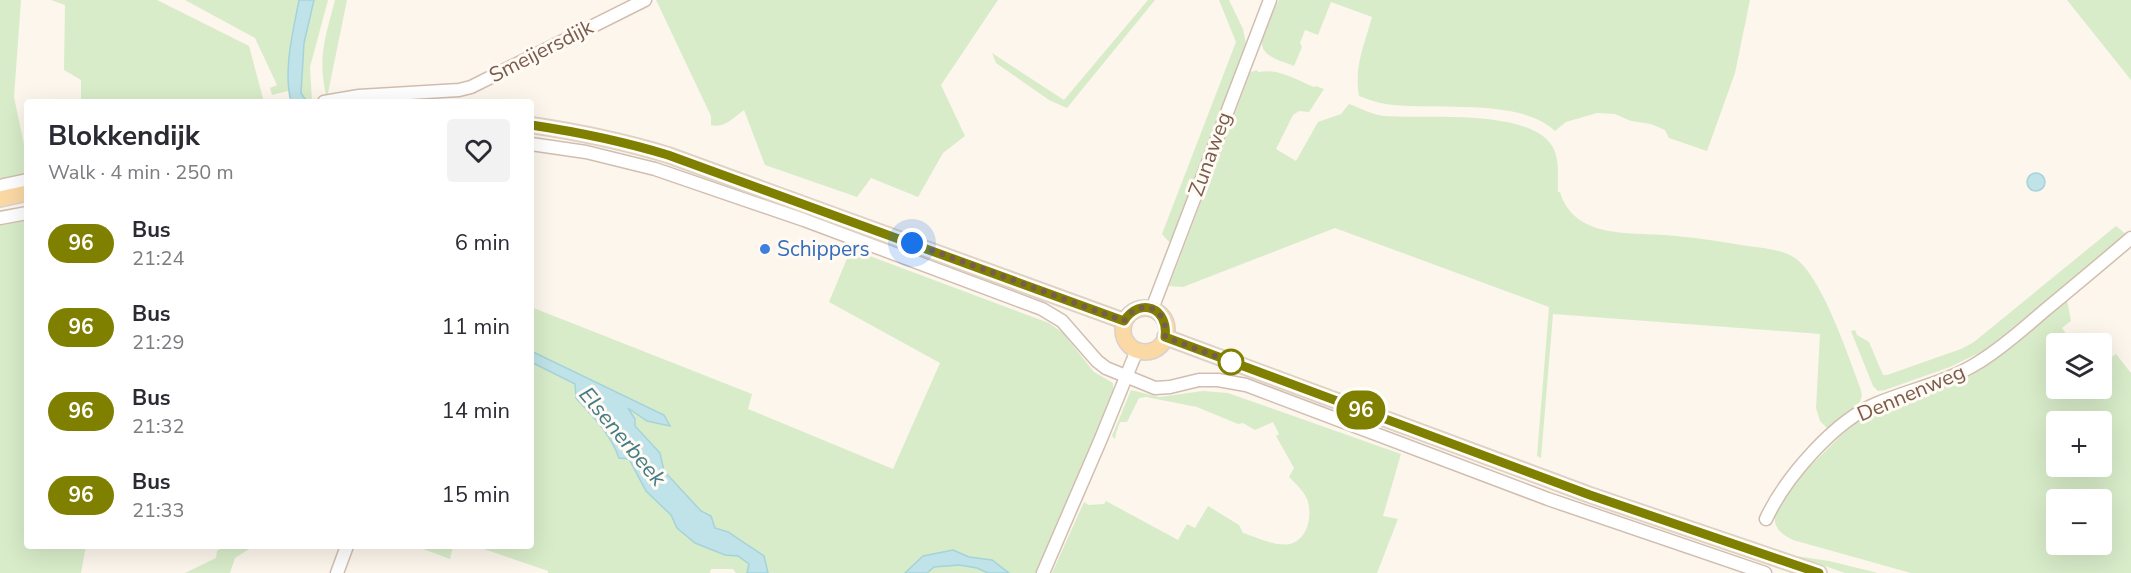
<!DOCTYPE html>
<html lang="en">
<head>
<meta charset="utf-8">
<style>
  body { margin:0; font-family:"Nunito Sans",sans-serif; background:#f2f2f3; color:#2b2b33; height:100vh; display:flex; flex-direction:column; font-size:22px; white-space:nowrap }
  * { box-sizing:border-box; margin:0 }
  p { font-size:20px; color:#7c7c81 }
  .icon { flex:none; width:33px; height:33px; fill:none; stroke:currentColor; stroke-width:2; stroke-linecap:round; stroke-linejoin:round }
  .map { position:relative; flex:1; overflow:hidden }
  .drawer { position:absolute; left:24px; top:99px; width:510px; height:450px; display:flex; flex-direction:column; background:#fff; border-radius:6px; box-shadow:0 6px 24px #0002 }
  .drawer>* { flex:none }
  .badge { padding:0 12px; border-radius:20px; font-size:21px; line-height:39px }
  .controls { position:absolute; left:2046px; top:333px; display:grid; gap:12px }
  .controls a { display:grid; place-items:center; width:66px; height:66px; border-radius:6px; background:#fff; box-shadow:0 6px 24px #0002; font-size:30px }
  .you { position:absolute; width:30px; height:30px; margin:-15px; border:4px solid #fff; border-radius:50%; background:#1a73e8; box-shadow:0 0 0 9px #1a73e833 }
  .map>.badge { position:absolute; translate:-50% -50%; box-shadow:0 0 0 3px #fff }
  .round { display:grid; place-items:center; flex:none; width:63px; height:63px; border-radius:6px; background:#f2f2f3 }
  .summary { display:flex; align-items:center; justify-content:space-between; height:102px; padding:0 24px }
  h1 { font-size:28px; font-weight:700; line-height:45px }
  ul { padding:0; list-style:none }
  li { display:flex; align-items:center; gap:18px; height:84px; padding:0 24px }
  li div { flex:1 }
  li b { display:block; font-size:22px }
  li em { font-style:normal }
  li .badge { min-width:66px; font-weight:700; text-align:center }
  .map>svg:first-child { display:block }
  .green { fill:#d8ecc9; fill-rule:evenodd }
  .water { fill:#bfe3e8; stroke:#a5d3da; stroke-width:1.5 }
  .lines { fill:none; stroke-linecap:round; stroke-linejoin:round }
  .minor-casing { stroke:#d1beb0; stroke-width:15 }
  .major-casing { stroke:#dad1cd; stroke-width:18 }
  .minor { stroke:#fff; stroke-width:12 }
  .major { stroke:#fbd9a5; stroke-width:15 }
  .line-casing { stroke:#fff; stroke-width:14 }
  .line { stroke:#808000; stroke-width:9 }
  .walk { stroke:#7a5c4d; stroke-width:6; stroke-dasharray:0 10.8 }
  .shop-dot { fill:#3f7fe0; stroke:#fffaf3; stroke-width:2 }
  .stop-dot { fill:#fff; stroke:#808000; stroke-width:3 }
  .labels { text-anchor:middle; stroke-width:6; stroke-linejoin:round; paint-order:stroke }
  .street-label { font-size:21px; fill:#7a5c4d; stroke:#fffaf3 }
  .shop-label { font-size:21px; fill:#366cbe; stroke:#fffaf3; text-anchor:start }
  .water-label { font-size:22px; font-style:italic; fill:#437c86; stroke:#fffaf3 }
</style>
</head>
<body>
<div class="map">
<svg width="2131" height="573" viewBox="0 0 2131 573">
  <rect width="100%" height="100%" fill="#fdf6ec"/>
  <g class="green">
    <path d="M0,0H21L14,97L27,159V177L0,183Z"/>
    <path d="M51,0H157L249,46L264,102H81V80L64,70L65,5Z"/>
    <path d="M185,0H299L289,67L288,91L272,95L270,88L277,85L255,38Z"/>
    <path d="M314,0H328L310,67L312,101L307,102L301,93L304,43Z"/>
    <path d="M335,0H347L327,98C317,58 325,39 335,0Z"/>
    <path d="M656,0H998L941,85L965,136L943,153L918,197L871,178L857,197L765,165L744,110C734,117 724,129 711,125V116Z"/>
    <path d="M1148,0H1155L1067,108L1049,100L996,63L992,53L1064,100Z"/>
    <path d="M1219,0H1229L1243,29L1246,44L1171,244L1162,234L1236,42Z"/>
    <path d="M1279,0H1750L1735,73L1707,151L1669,138L1665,130L1651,124L1631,121L1615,114L1597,113L1566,122L1555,131C1519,97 1434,111 1386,104C1377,103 1368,99 1359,96C1354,66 1364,46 1372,17L1331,2L1318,35L1305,30L1300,43L1302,47L1294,66C1284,62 1270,59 1264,50C1256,39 1273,11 1279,0Z"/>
    <path d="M2067,0H2131V80Z"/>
    <path d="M1257,70L1258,72C1278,68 1296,80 1314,87L1316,86L1324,89L1309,112L1299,111L1293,115L1276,149L1296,161L1318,122L1341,114L1349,104C1360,108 1373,115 1384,116C1424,119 1524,109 1550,143C1561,157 1557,176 1558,192H1560C1564,207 1575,219 1589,225C1612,236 1649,233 1675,236C1699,238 1723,242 1747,246C1763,248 1781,249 1795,258C1822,277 1848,355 1860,387L1862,395L1860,402L1828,429L1820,421L1816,408L1820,334L1553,314L1541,458L1537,456L1549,307L1335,228L1183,287L1169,286L1249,76L1248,73Z"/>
    <path d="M27,213V546H86L81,573H0V221Z"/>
    <path d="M2116,226L2127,235L1985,350L1950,367L1885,390L1878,391L1873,386L1851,331L1855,330L1857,335L1869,342L1883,375H1887L1961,349L1974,342Z"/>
    <path d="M851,249L1049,323L1063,333L1094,372L1113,383V389L1092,446L1037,573H1009L992,560L969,557L953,550L905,573H768L764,556L728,532L715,528L711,516L701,512L664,471L660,453L635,426L627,407L669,426L664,415L531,351V307L752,394L748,409L893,469L940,363L829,302Z"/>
    <path d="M2067,300L2071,321L2062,328L2073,343L2056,344V388H2102V364L2116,354L2131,373V573H1911L1793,540C1783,535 1773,529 1775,515L1791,485L1861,416L1871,410L1942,385C1968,390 2045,318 2067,300ZM2056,422H2102V466H2056ZM2056,500H2102V544H2056Z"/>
    <path d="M531,362L575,385L576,398C594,417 610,433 619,458L629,459L646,491L671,515L677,528L695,543L725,555L738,556L749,564L747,573H736L733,569H711L710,573H548V571L475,546H531Z"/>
    <path d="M1131,390L1159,397L1203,391L1228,393L1401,454L1383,516L1398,519L1377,573H1052L1084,502L1089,505L1104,504L1106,501L1178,540L1187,524L1195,528L1208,506L1239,525L1243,533C1256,537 1276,547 1290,544C1308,539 1313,515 1307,499C1303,490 1295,483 1289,477L1294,468L1276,436L1279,434L1273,422L1255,430L1243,423L1238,424L1197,407L1146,397L1139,398L1127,422H1120L1116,433L1115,439L1112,436Z"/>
    <path d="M225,546H254L235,558L230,573H185L216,558L217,551Z"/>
    <path d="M415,546H453L450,559Z"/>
    <path d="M1796,556L1829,561L1878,573H1845Z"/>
    <path d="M959,565L977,568L988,573H927L934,567Z"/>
  </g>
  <g class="water">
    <path d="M299,0H314L304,43L301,93L307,102H291C283,70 293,32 299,0Z"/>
    <circle cx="2036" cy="182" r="9"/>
    <path d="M531,351L664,415L670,426L647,421L628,408L635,419V426L660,453L664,471L701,511L711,516L715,528L728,532L764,556L768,573H747L749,564L738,556L725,555L695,543L677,528L671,515L646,491L629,459L619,458C610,433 593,417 576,398L575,384L531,362Z"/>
    <path d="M953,550L969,557L992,560L1009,573H988L977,568L959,565L934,567L927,573H905L923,556Z"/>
  </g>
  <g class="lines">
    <defs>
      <g id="minor">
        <path d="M324,102L359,96L459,90L471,87L645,0"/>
        <path d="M531,144L586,152L655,169L804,220L1042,309L1062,321L1097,361L1106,368L1155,388L1170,387L1199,380H1218L1246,385L1548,499L1765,573"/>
        <path d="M0,186L27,180"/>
        <path d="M0,218L27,213"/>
        <path d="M1152,309L1270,0"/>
        <path d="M1766,519C1785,478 1835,420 1878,403C1912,389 1948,382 1979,362C2002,348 2023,329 2044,311C2073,287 2102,263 2131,238"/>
        <path d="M337,573L347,546"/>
        <path d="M1043,573L1100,441L1137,350"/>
      </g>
      <g id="major">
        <path d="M531,125C578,132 622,141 668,155L1124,321"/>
        <path d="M0,199L27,193"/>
        <circle cx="1145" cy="330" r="22"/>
        <path d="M1165,337L1590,495L1819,573"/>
      </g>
    </defs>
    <use href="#minor" class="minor-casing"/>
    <use href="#major" class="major-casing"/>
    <use href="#minor" class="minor"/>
    <use href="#major" class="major"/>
  </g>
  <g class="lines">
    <defs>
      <path id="line" d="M531,125C578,132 622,141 668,155L1124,321C1140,296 1169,308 1165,337L1590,495L1819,573"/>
    </defs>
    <use href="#line" class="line-casing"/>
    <use href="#line" class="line"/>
    <path class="walk" d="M912,243L1124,321C1140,296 1169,308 1165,337L1231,362"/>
  </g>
  <circle class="shop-dot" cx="765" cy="249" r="6"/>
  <circle class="stop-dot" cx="1231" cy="362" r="12"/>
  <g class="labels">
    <g class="street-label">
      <text transform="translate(541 51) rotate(-27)" y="7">Smeijersdijk</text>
      <text transform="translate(1210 154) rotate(-70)" y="7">Zunaweg</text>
      <text transform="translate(1911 393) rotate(-23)" y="7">Dennenweg</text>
    </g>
    <g class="shop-label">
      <text x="777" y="256">Schippers</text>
    </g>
    <g class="water-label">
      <text transform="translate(623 436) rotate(50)" y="8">Elsenerbeek</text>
    </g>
  </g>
</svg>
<div class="controls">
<a><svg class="icon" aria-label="layers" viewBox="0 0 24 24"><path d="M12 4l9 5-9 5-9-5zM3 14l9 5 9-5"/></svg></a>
<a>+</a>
<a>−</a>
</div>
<div class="you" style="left:912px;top:243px"></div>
<b class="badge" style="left:1361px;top:410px;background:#808000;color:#fff">96</b>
<section class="drawer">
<div class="summary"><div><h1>Blokkendijk</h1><p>Walk · 4 min · 250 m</p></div><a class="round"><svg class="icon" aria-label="heart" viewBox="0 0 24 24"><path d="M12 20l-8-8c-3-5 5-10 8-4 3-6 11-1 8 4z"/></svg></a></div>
<ul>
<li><span class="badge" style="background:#808000;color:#fff">96</span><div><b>Bus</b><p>21:24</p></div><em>6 min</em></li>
<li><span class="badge" style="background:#808000;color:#fff">96</span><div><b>Bus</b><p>21:29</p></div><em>11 min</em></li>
<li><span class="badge" style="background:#808000;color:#fff">96</span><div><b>Bus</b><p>21:32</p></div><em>14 min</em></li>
<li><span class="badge" style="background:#808000;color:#fff">96</span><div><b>Bus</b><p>21:33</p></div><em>15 min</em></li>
</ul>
</section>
</div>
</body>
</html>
